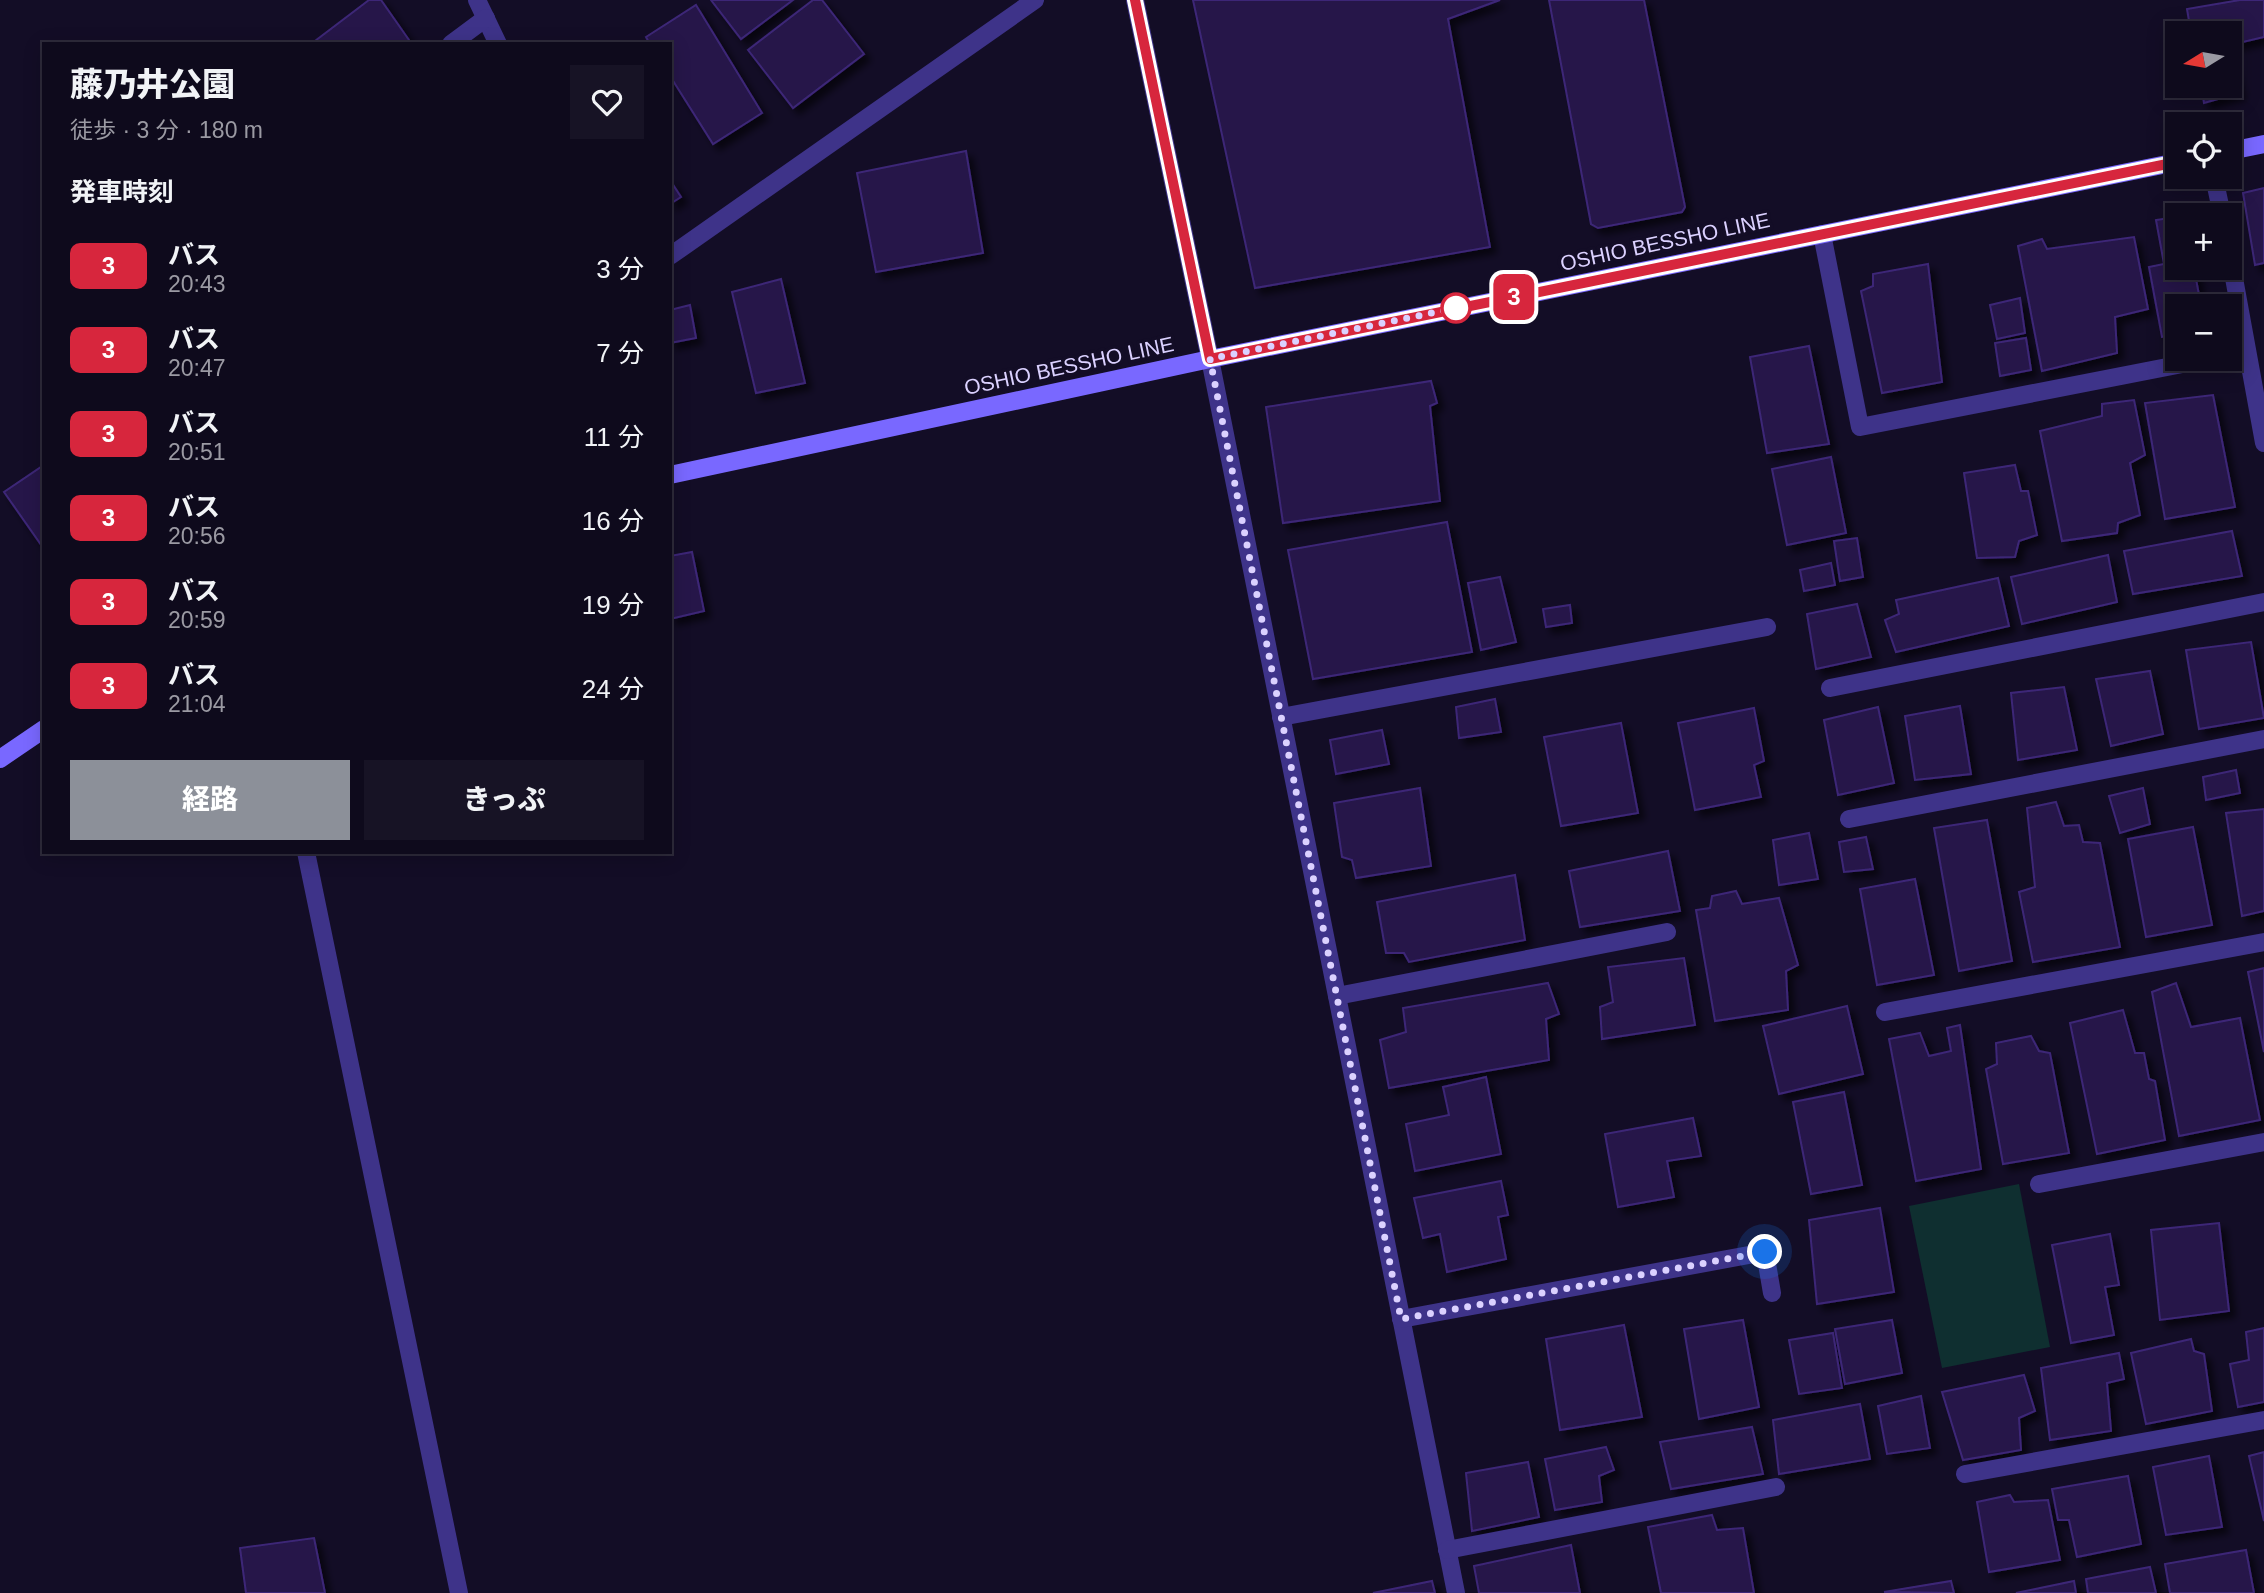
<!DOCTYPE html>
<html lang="ja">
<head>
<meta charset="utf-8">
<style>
  body { margin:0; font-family:Helvetica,"Noto Sans JP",sans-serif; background:#171325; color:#f1f3f6; height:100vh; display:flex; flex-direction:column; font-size:26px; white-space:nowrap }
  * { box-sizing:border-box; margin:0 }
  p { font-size:23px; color:#9b9aa3 }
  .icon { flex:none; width:38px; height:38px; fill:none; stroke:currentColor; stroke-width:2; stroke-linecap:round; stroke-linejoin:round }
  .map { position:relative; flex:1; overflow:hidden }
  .sheet { position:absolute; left:42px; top:42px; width:630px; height:812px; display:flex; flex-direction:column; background:#0e0a1c; border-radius:0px; box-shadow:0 4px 18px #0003,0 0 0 2px #2e2b3b }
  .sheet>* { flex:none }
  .badge { padding:0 14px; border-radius:10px; font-size:24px; line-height:46px }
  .needle { width:46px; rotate:259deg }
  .controls { position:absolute; left:2165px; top:21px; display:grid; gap:14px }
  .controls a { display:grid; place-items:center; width:77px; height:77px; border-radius:0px; background:#0e0a1c; box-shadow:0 4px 18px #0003,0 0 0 2px #2e2b3b; font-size:35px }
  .you { position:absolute; width:35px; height:35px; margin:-18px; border:5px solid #fff; border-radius:50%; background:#1a73e8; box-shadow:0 0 0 10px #1a73e833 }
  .map>.badge { position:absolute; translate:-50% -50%; box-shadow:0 0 0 4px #fff }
  h2 { padding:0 28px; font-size:26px; line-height:63px }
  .round { display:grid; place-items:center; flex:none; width:74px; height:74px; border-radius:0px; background:#171325 }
  .headline { display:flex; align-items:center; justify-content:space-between; height:119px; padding:0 28px }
  h1 { font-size:33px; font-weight:800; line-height:52px }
  .cta { display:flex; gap:14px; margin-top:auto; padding:14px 28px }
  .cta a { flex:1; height:80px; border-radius:0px; background:#8c9099; color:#fff; font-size:28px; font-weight:800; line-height:80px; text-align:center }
  .cta a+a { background:#171325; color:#f1f3f6 }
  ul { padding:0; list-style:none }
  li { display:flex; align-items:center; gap:21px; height:84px; padding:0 28px }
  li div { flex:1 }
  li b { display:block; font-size:26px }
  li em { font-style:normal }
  li .badge { min-width:77px; font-weight:700; text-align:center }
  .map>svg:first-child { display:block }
  .green { fill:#0f2f30 }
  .building { fill:#251749; stroke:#3d2777; stroke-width:2; filter:url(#shadow) }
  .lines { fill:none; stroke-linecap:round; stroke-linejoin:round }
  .minor { stroke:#3e3389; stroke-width:18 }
  .tertiary { stroke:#3e3389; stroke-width:18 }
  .secondary { stroke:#7968ff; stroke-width:18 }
  .line-casing { stroke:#fff; stroke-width:16 }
  .line { stroke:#d7263d; stroke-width:10 }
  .walk { stroke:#dbd1ff; stroke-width:7; stroke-dasharray:0 12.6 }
  .stop-dot { fill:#fff; stroke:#d7263d; stroke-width:3.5 }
  .labels { text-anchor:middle; stroke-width:7; stroke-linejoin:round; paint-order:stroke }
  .street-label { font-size:21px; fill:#dbd1ff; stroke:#130d26 }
</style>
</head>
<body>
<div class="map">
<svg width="2264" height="1593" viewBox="0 0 2264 1593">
  <defs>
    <filter id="shadow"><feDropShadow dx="6" dy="6" stdDeviation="3.5" flood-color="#0009"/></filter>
  </defs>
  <rect width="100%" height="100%" fill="#130d26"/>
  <path class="green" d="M2019,1184L2050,1347L1942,1368L1909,1206Z"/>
  <g class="building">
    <path d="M369,0H381L409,40L404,44H311Z"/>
    <path d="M711,0H793L741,39Z"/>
    <path d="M813,0H822L864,54L793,108L748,50Z"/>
    <path d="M1193,0H1500L1448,19L1490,247L1255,288Z"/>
    <path d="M1549,0H1644L1685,207L1682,212L1598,228L1591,224Z"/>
    <path d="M2240,0H2264V37L2230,45V33H2191L2187,9Z"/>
    <path d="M696,5L762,113L713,144L670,76V44H650L646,37Z"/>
    <path d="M2230,60L2239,93L2204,103L2201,86H2230Z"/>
    <path d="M966,151L983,253L876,272L857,173Z"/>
    <path d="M670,180L681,197L670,204Z"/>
    <path d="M2264,188V263L2255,265L2243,193Z"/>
    <path d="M2177,217V268H2194L2201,306H2177V335L2162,337L2149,267L2164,264L2156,220Z"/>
    <path d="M2134,237L2148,309L2115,317L2117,353L2042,371L2018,246L2042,239L2047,249Z"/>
    <path d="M1928,264L1942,382L1882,393L1861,291L1873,286V274Z"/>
    <path d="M781,279L805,383L756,393L732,292Z"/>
    <path d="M2020,298L2025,333L1997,339L1990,305Z"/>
    <path d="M690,305L696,338L670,343V310Z"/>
    <path d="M2026,338L2031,370L2000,376L1995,343Z"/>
    <path d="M1809,346L1829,444L1767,453L1750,357Z"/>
    <path d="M1431,381L1437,403L1430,406L1440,501L1283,523L1266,407Z"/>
    <path d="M2213,395L2235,507L2165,519L2145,403Z"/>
    <path d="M2134,400L2145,455L2130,463L2140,515L2118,523L2117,533L2062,541L2040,431L2102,416V404Z"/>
    <path d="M1831,457L1846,533L1787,545L1772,469Z"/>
    <path d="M44,465V549L4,492Z"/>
    <path d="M2015,465L2021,491H2028L2037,535L2019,541L2015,557L1977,558L1964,473Z"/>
    <path d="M1447,522L1472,652L1313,679L1288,550Z"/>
    <path d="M2232,531L2242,576L2133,594L2124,551Z"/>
    <path d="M1857,538L1863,577L1840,581L1834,541Z"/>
    <path d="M692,552L704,611L670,619V556Z"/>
    <path d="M2108,555L2117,602L2022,624L2011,577Z"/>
    <path d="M1831,563L1835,585L1804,591L1800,570Z"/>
    <path d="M1500,577L1516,642L1481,650L1468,583Z"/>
    <path d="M1998,578L2009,626L1896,652L1885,620L1899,614L1896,600Z"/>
    <path d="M1857,604L1871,657L1816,669L1807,614Z"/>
    <path d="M1570,605L1572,623L1546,627L1543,609Z"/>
    <path d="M2251,642L2264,718L2199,729L2186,650Z"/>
    <path d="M2150,671L2163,734L2111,746L2096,679Z"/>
    <path d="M2064,687L2077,750L2018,760L2011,693Z"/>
    <path d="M1495,699L1501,732L1459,738L1456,707Z"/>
    <path d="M1960,706L1971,774L1915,780L1905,716Z"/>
    <path d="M1878,707L1894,783L1838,795L1824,720Z"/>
    <path d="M1754,708L1764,761L1754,765L1761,797L1695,810L1678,723Z"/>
    <path d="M1621,723L1638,813L1561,826L1544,737Z"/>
    <path d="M1382,730L1389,764L1336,774L1330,740Z"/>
    <path d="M2236,770L2240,793L2206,800L2203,777Z"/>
    <path d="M1420,788L1431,866L1356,878L1352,860L1342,857L1334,803Z"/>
    <path d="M2143,788L2150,824L2120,833L2109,796Z"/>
    <path d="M2056,802L2064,826L2079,825L2083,842L2100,843L2120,947L2033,962L2019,892L2035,887L2027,808Z"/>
    <path d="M2264,809V911L2242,916L2226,813Z"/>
    <path d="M1987,820L2012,961L1959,971L1934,828Z"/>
    <path d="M2193,827L2212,925L2146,937L2128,839Z"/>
    <path d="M1809,833L1818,879L1779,885L1773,840Z"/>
    <path d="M1866,837L1873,869L1844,872L1839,842Z"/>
    <path d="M1668,851L1680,911L1580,927L1569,871Z"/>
    <path d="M1515,875L1525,940L1409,962L1404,953H1386L1377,902Z"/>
    <path d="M1915,879L1934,975L1877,985L1860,889Z"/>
    <path d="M1736,891L1742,904L1779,898L1798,965L1786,971L1788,1010L1715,1021L1696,910L1710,908L1712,896Z"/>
    <path d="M1684,958L1695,1025L1602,1039L1600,1007L1613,1002L1608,967Z"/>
    <path d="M2264,968V1052L2248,972Z"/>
    <path d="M1548,983L1559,1014L1546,1019L1549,1060L1389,1088L1380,1040L1406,1032L1403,1008Z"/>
    <path d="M2176,983L2191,1027L2240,1018L2260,1120L2179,1136L2152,992Z"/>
    <path d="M1847,1006L1863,1074L1779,1094L1763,1026Z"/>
    <path d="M2123,1010L2135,1053H2144L2149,1079L2155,1081L2165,1140L2097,1154L2070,1023Z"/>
    <path d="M1960,1025L1981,1169L1916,1181L1889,1039L1920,1033L1929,1056L1951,1051L1947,1028Z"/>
    <path d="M2031,1036L2039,1051L2050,1053L2069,1153L2003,1164L1986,1069L1997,1064L1996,1043Z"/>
    <path d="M1486,1077L1501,1154L1415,1171L1406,1124L1449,1115L1443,1087Z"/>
    <path d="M1844,1092L1862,1185L1811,1194L1793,1102Z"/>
    <path d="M1693,1118L1701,1156L1667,1161L1674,1197L1618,1207L1605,1134Z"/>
    <path d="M1501,1181L1508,1215L1498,1217L1506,1259L1447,1272L1440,1234L1423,1238L1414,1198Z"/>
    <path d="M1880,1208L1894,1292L1817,1304L1809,1220Z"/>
    <path d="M2219,1223L2229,1311L2160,1320L2151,1230Z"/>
    <path d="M2110,1234L2119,1285L2105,1287L2114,1335L2071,1343L2052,1245Z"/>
    <path d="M1743,1320L1759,1407L1699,1419L1684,1329Z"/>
    <path d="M1892,1320L1902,1373L1845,1384L1835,1329Z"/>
    <path d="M1624,1325L1642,1417L1560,1430L1546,1339Z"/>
    <path d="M2264,1328V1402L2238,1407L2230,1364L2249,1360L2246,1332Z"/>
    <path d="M1833,1333L1842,1388L1799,1394L1789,1340Z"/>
    <path d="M2191,1339L2194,1351L2204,1354L2212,1411L2146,1424L2131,1353Z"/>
    <path d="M2119,1353L2124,1379L2107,1383L2111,1431L2050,1440L2041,1368Z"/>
    <path d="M2024,1375L2035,1411L2019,1418L2021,1450L1963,1460L1942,1392Z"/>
    <path d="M1921,1396L1930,1448L1887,1454L1878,1406Z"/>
    <path d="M1860,1404L1870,1459L1779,1474L1773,1420Z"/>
    <path d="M1752,1427L1763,1474L1671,1489L1660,1442Z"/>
    <path d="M1606,1447L1614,1470L1599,1476L1602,1502L1555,1510L1545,1459Z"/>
    <path d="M2264,1452V1521L2249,1456Z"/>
    <path d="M2209,1456L2222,1527L2166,1535L2153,1467Z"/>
    <path d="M1528,1462L1539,1517L1472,1531L1466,1473Z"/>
    <path d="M2128,1476L2141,1544L2077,1557L2069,1520H2058L2052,1489Z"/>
    <path d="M2010,1495L2014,1502L2048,1500L2060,1560L1989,1572L1977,1502Z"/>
    <path d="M1712,1515L1717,1530L1743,1528L1754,1593H1661L1648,1527Z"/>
    <path d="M314,1538L325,1593H246L240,1548Z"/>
    <path d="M1571,1545L1580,1593H1479L1474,1566Z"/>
    <path d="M2246,1550L2254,1593H2170L2165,1564Z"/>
    <path d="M2150,1567L2156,1593H2088L2086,1579Z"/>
    <path d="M1432,1581L1435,1593H1373Z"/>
    <path d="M1951,1581L1954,1593L1884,1592Z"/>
    <path d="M2074,1581L2076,1593H2016Z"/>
  </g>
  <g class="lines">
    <g class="minor">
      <path d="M477,0L498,44"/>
      <path d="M451,44L486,18"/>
      <path d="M2214,177L2222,215"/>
      <path d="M1822,234L1860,427L2208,359"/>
      <path d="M670,256L1035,0"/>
      <path d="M2230,256L2264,443"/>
      <path d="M1210,359L1456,1593"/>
      <path d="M1830,688L2264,602"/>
      <path d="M1281,717L1767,627"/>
      <path d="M1849,819L2264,739"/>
      <path d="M306,852L459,1593"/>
      <path d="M1337,996L1667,932"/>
      <path d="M1885,1012L2264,942"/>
      <path d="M2039,1184L2264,1142"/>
      <path d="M1401,1319L1765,1252L1772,1293"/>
      <path d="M1965,1474L2264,1420"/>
      <path d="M1447,1550L1776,1487"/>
    </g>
    <path class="tertiary" d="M1135,0L1210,359"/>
    <g class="secondary">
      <path d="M2230,151L2264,144"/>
      <path d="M670,475L1210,359L2177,162"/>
      <path d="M0,759L44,729"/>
    </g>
  </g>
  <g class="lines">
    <defs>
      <path id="line" d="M1135,0L1210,359L2177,162"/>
    </defs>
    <use href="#line" class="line-casing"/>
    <use href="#line" class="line"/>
    <path class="walk" d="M1456,308L1210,359L1401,1319L1765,1252"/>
  </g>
  <circle class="stop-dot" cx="1456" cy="308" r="14"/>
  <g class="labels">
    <g class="street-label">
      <text transform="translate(1665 242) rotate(-12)" y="7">OSHIO BESSHO LINE</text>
      <text transform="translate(1069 366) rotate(-12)" y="7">OSHIO BESSHO LINE</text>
    </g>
  </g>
</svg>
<div class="controls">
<a><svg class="needle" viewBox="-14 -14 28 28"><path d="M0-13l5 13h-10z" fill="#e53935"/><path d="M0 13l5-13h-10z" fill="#9b9aa3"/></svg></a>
<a><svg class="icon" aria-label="locate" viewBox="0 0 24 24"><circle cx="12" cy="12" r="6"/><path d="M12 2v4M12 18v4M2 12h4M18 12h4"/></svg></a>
<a>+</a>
<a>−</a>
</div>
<div class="you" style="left:1765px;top:1252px"></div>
<b class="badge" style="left:1514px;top:297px;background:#d7263d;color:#fff">3</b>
<section class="sheet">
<div class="headline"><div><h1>藤乃井公園</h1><p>徒歩 · 3 分 · 180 m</p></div><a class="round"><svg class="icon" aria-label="heart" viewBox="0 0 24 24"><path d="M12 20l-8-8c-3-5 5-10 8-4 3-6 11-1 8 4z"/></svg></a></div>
<h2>発車時刻</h2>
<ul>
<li><span class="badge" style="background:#d7263d;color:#fff">3</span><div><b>バス</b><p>20:43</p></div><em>3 分</em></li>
<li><span class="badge" style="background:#d7263d;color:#fff">3</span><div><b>バス</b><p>20:47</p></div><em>7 分</em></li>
<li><span class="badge" style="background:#d7263d;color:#fff">3</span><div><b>バス</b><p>20:51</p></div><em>11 分</em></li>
<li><span class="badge" style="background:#d7263d;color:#fff">3</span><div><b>バス</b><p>20:56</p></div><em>16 分</em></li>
<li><span class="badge" style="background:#d7263d;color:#fff">3</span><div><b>バス</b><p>20:59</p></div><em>19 分</em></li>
<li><span class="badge" style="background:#d7263d;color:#fff">3</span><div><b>バス</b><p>21:04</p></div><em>24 分</em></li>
</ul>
<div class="cta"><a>経路</a><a>きっぷ</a></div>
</section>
</div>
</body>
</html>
